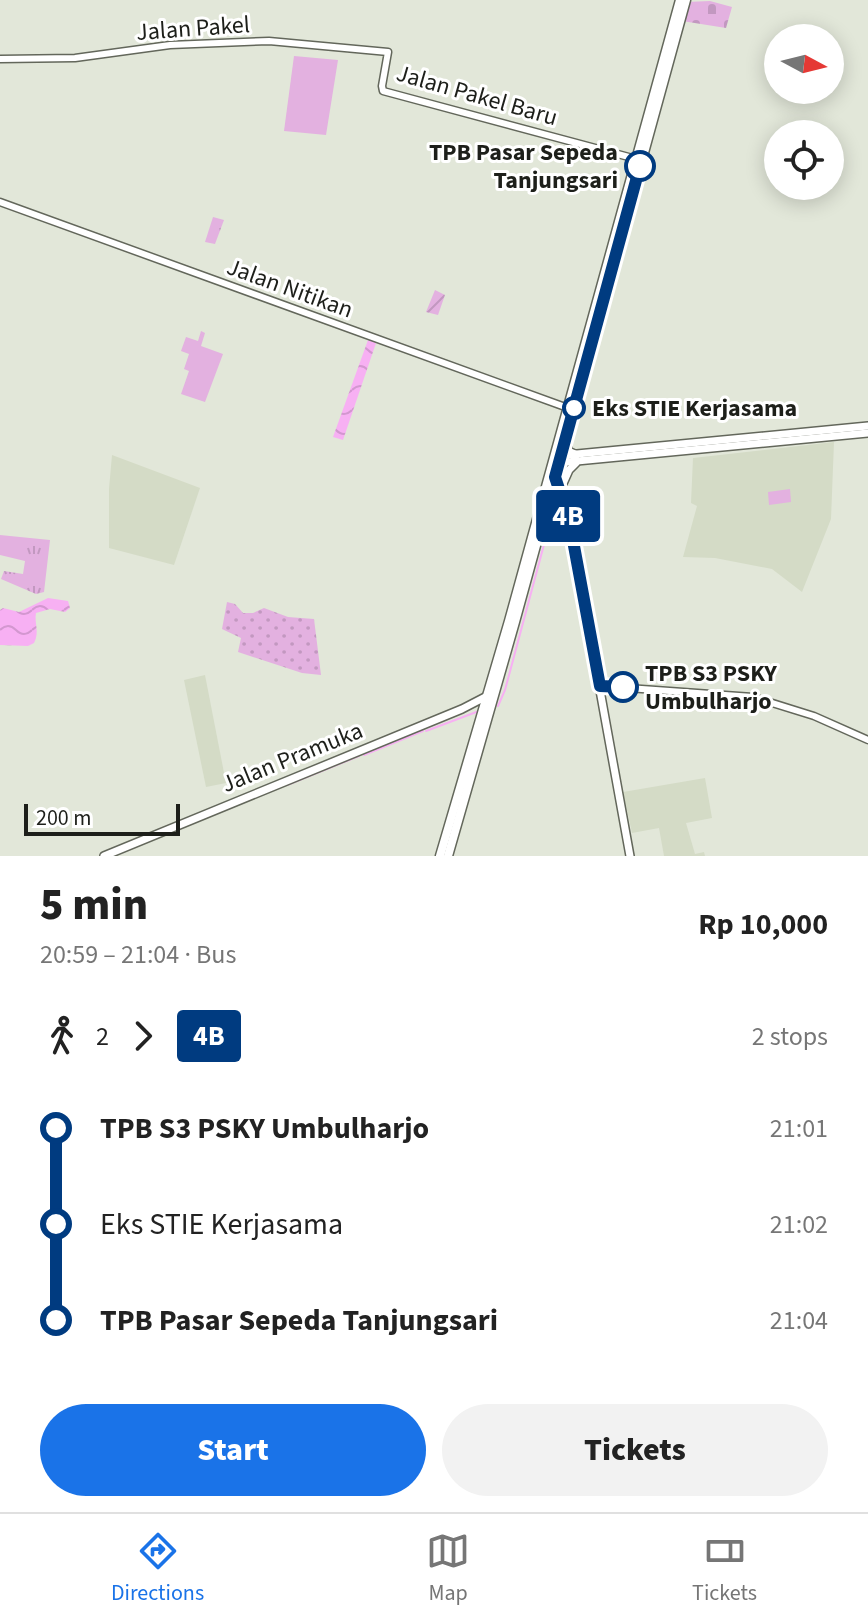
<!DOCTYPE html>
<html lang="en">
<head>
<meta charset="utf-8">
<style>
  body { margin:0; font-family:"Source Sans 3",sans-serif; background:#f2f2f2; color:#222; height:100vh; display:flex; flex-direction:column; font-size:30px; white-space:nowrap }
  * { box-sizing:border-box; margin:0 }
  p { font-size:26px; color:#767676 }
  .icon { flex:none; width:44px; height:44px; fill:none; stroke:currentColor; stroke-width:2; stroke-linecap:round; stroke-linejoin:round }
  .map { position:relative; height:856px; overflow:hidden }
  .sheet { display:flex; flex-direction:column; background:#fff; flex:1 }
  .sheet>* { flex:none }
  .badge { padding:0 16px; border-radius:6px; font-size:28px; line-height:52px }
  .needle { width:52px; rotate:97deg }
  .tools { position:absolute; left:764px; top:24px; display:grid; gap:16px }
  .tools a { display:grid; place-items:center; width:80px; height:80px; border-radius:50%; background:#fff; box-shadow:0 4px 20px #0003; font-size:40px }
  .scale { position:absolute; left:24px; bottom:20px; width:156px; box-sizing:border-box; padding-left:8px; border:4px solid #1d1f1a; border-top:0; font-size:22px; line-height:28px; white-space:nowrap; color:#1d1f1a; -webkit-text-stroke:6px #fff; paint-order:stroke }
  .map>.badge { position:absolute; translate:-50% -50%; box-shadow:0 0 0 4px #fff }
  .legs { display:flex; align-items:center; gap:12px; height:88px; padding:0 40px; font-size:26px }
  .legs p { margin-inline-start:auto }
  .summary { display:flex; align-items:center; justify-content:space-between; height:136px; padding:0 40px }
  h1 { font-size:44px; font-weight:800; line-height:60px }
  .action { display:flex; gap:16px; margin-top:auto; padding:16px 40px }
  .action a { flex:1; height:92px; border-radius:48px; background:#1a73e8; color:#fff; font-size:32px; font-weight:800; line-height:92px; text-align:center }
  .action a+a { background:#f2f2f2; color:#222 }
  ul { padding:0 40px; list-style:none }
  li { display:flex; align-items:center; gap:28px; height:96px; font-size:30px }
  li i { display:grid; place-items:center; width:12px; height:100%; margin:0 10px; background:currentColor }
  li i::after { content:''; width:20px; height:20px; margin:-10px; border:6px solid; border-radius:50%; background:#fff }
  li p { margin-inline-start:auto }
  li:first-child i { background:linear-gradient(#0000 50%,currentColor 0) }
  li:last-child i { background:linear-gradient(currentColor 50%,#0000 0) }
  .tabs { display:flex; justify-content:space-around; align-items:center; height:112px; border-top:2px solid #e0e0e0; background:#fff; font-size:22px; color:#767676 }
  .tabs a { display:grid; justify-items:center; gap:4px }
  .tabs .selected { color:#1a73e8 }
  .map>svg:first-child { display:block }
  .built { fill:#d4dbc6 }
  .grass { fill:url(#grass-tufts) }
  .cemetery { fill:url(#cemetery-stones) }
  .park { fill:url(#park-dots) }
  .garden { fill:url(#garden-furrows) }
  .pitch { fill:#e3b1e0 }
  .water { fill:url(#water-waves) }
  .lines { fill:none; stroke-linecap:round; stroke-linejoin:round }
  .stream { stroke:#f7b0f3; stroke-width:2 }
  .tertiary-casing { stroke:#63675b; stroke-width:9 }
  .secondary-casing { stroke:#63675b; stroke-width:10 }
  .primary-casing { stroke:#63675b; stroke-width:11 }
  .tertiary { stroke:#fff; stroke-width:6 }
  .secondary { stroke:#fff; stroke-width:7 }
  .primary { stroke:#fff; stroke-width:8 }
  .line-1-casing { stroke:#fff; stroke-width:18 }
  .line-1 { stroke:#003b80; stroke-width:12 }
  .stop-1-dot { fill:#fff; stroke:#003b80; stroke-width:4 }
  .labels { text-anchor:middle; stroke-width:6; stroke-linejoin:round; paint-order:stroke }
  .street-label { font-size:24px; fill:#1d1f1a; stroke:#fff }
  .stop-label { font-size:24px; font-weight:bold; fill:#1d1f1a; stroke:#fff; text-anchor:start }
</style>
</head>
<body>
<div class="map">
<svg width="868" height="856" viewBox="0 0 868 856">
  <defs>
    <pattern id="grass-tufts" width="24" height="20" patternUnits="userSpaceOnUse" patternTransform="scale(2)"><rect width="24" height="20" fill="#e3b1e0"/><path d="M3 7l-1-3M5 7V3M7 7l1-3M15 17l-1-3M17 17v-4M19 17l1-3" fill="none" stroke="#c298c0"/></pattern>
    <pattern id="cemetery-stones" width="16" height="16" patternUnits="userSpaceOnUse" patternTransform="scale(2)"><rect width="16" height="16" fill="#e3b1e0"/><path d="M2 7V4a2 2 0 0 1 4 0v3zM10 15v-3a2 2 0 0 1 4 0v3z" fill="#c298c0"/></pattern>
    <pattern id="park-dots" width="8" height="8" patternUnits="userSpaceOnUse" patternTransform="scale(2)"><rect width="8" height="8" fill="#e3b1e0"/><path d="M2 2h.1M6 6h.1" fill="none" stroke="#c298c0" stroke-width="1.8" stroke-linecap="round"/></pattern>
    <pattern id="garden-furrows" width="10" height="10" patternUnits="userSpaceOnUse" patternTransform="scale(2)"><rect width="10" height="10" fill="#e3b1e0"/><path d="M-1 1l2-2M0 10L10 0M9 11l2-2" fill="none" stroke="#c298c0"/></pattern>
    <pattern id="water-waves" width="16" height="10" patternUnits="userSpaceOnUse" patternTransform="scale(2)"><rect width="16" height="10" fill="#f7b0f3"/><path d="M0 5q4-4 8 0t8 0" fill="none" stroke="#d397d0"/></pattern>
  </defs>
  <rect width="100%" height="100%" fill="#e2e7d9"/>
  <g class="built">
    <path d="M834,442L831,519L802,592L772,569L715,558L683,557L697,506L691,503L693,458Z"/>
    <path d="M112,455L200,488L174,565L109,548V489Z"/>
    <path d="M205,675L226,783L206,787L184,680Z"/>
    <path d="M705,778L712,818L686,823L695,854L704,852L705,856H664L659,828L632,833L623,792Z"/>
  </g>
  <g class="grass">
    <path d="M213,217L224,220L215,244L205,242Z"/>
    <path d="M0,535L50,540L44,592L36,594L1,579L4,571L23,574L25,561L0,555Z"/>
  </g>
  <path class="cemetery" d="M710,1L732,7L726,28L682,21L686,2Z"/>
  <path class="park" d="M227,602L235,604L243,613H253L264,608L288,617L314,619L321,675L302,673L238,652L241,638L222,629Z"/>
  <path class="garden" d="M435,290L445,295L438,315L426,312Z"/>
  <g class="pitch">
    <path d="M294,56L338,60L326,135L284,131Z"/>
    <path d="M201,331L205,333L201,346L223,354L205,402L181,394L189,371L184,369L189,354L181,351L186,337L198,341Z"/>
    <path d="M790,489L791,502L769,505L768,492Z"/>
  </g>
  <g class="water">
    <path d="M368,340L376,343L343,440L333,437Z"/>
    <path d="M48,598L68,601L70,608L65,612L50,609L36,613C34,623 40,632 34,643L28,646L0,645V610L3,608L19,612Z"/>
  </g>
  <g class="lines">
    <g class="stream">
      <path d="M498,706L505,690L553,511"/>
      <path d="M426,731L479,711"/>
      <path d="M364,755L423,731"/>
      <path d="M287,785L359,756"/>
    </g>
    <defs>
      <g id="tertiary">
        <path d="M0,59L75,58L170,45L269,41L388,52L382,86L383,91L640,160"/>
        <path d="M0,202L568,408"/>
        <path d="M600,686L753,697L814,716L868,740"/>
      </g>
      <g id="secondary">
        <path d="M556,456L868,426"/>
        <path d="M556,463L868,433"/>
        <path d="M553,475L563,496L569,519L630,856"/>
        <path d="M561,488L569,470L576,463"/>
        <path d="M104,856L462,709L489,695"/>
      </g>
      <g id="primary">
        <path d="M565,443L569,452L576,455"/>
        <path d="M546,510L559,505L566,507"/>
        <path d="M440,856L509,621L680,0"/>
        <path d="M448,856L515,622L686,0"/>
      </g>
    </defs>
    <use href="#tertiary" class="tertiary-casing"/>
    <use href="#secondary" class="secondary-casing"/>
    <use href="#primary" class="primary-casing"/>
    <use href="#tertiary" class="tertiary"/>
    <use href="#secondary" class="secondary"/>
    <use href="#primary" class="primary"/>
  </g>
  <g class="lines">
    <defs>
      <path id="line-1" d="M623,687L600,686L569,519L555,477L640,166"/>
    </defs>
    <use href="#line-1" class="line-1-casing"/>
    <use href="#line-1" class="line-1"/>
  </g>
  <g class="stop-1-dot">
    <circle cx="640" cy="166" r="14"/>
    <circle cx="574" cy="408" r="10"/>
    <circle cx="623" cy="687" r="14"/>
  </g>
  <g class="labels">
    <g class="street-label">
      <text transform="translate(193 28) rotate(-4)" y="8">Jalan Pakel</text>
      <text transform="translate(477 95) rotate(16)" y="8">Jalan Pakel Baru</text>
      <text transform="translate(290 288) rotate(20)" y="8">Jalan Nitikan</text>
      <text transform="translate(292 757) rotate(-22)" y="8">Jalan Pramuka</text>
    </g>
    <g class="stop-label">
      <text x="618" y="160" text-anchor="end">TPB Pasar Sepeda<tspan x="618" dy="28">Tanjungsari</tspan></text>
      <text x="592" y="416">Eks STIE Kerjasama</text>
      <text x="645" y="681">TPB S3 PSKY<tspan x="645" dy="28">Umbulharjo</tspan></text>
    </g>
  </g>
</svg>
<div class="tools">
<a><svg class="needle" viewBox="-14 -14 28 28"><path d="M0-13l5 13h-10z" fill="#e53935"/><path d="M0 13l5-13h-10z" fill="#767676"/></svg></a>
<a><svg class="icon" aria-label="locate" viewBox="0 0 24 24"><circle cx="12" cy="12" r="6"/><path d="M12 2v4M12 18v4M2 12h4M18 12h4"/></svg></a>
</div>
<div class="scale">200 m</div>
<b class="badge" style="left:568px;top:516px;background:#003b80;color:#fff">4B</b>
</div>
<section class="sheet">
<div class="summary"><div><h1>5 min</h1><p>20:59 – 21:04 · Bus</p></div><b>Rp 10,000</b></div>
<div class="legs"><svg class="icon" aria-label="walk" viewBox="0 0 24 24"><circle cx="13" cy="4" r="2"/><path d="M13 8l-2 6 4 7M11 14l-3 7M7 12l3-4h3l4 4"/></svg>2<svg class="icon" aria-label="forward" viewBox="0 0 24 24"><path d="M9 5l7 7-7 7"/></svg><b class="badge" style="background:#003b80;color:#fff">4B</b><p>2 stops</p></div>
<ul>
<li><i style="color:#003b80"></i><b>TPB S3 PSKY Umbulharjo</b><p>21:01</p></li>
<li><i style="color:#003b80"></i><span>Eks STIE Kerjasama</span><p>21:02</p></li>
<li><i style="color:#003b80"></i><b>TPB Pasar Sepeda Tanjungsari</b><p>21:04</p></li>
</ul>
<div class="action"><a>Start</a><a>Tickets</a></div>
</section>
<nav class="tabs">
<a class="selected"><svg class="icon" aria-label="directions" viewBox="0 0 24 24"><path d="M12 3l9 9-9 9-9-9zM9 14v-3h6M13 9l2 2-2 2"/></svg>Directions</a>
<a><svg class="icon" aria-label="map" viewBox="0 0 24 24"><path d="M3 6l6-2 6 2 6-2v14l-6 2-6-2-6 2zM9 4v14M15 6v14"/></svg>Map</a>
<a><svg class="icon" aria-label="tickets" viewBox="0 0 24 24"><path d="M3 7h18v10H3zM15 7v10"/></svg>Tickets</a>
</nav>
</body>
</html>
